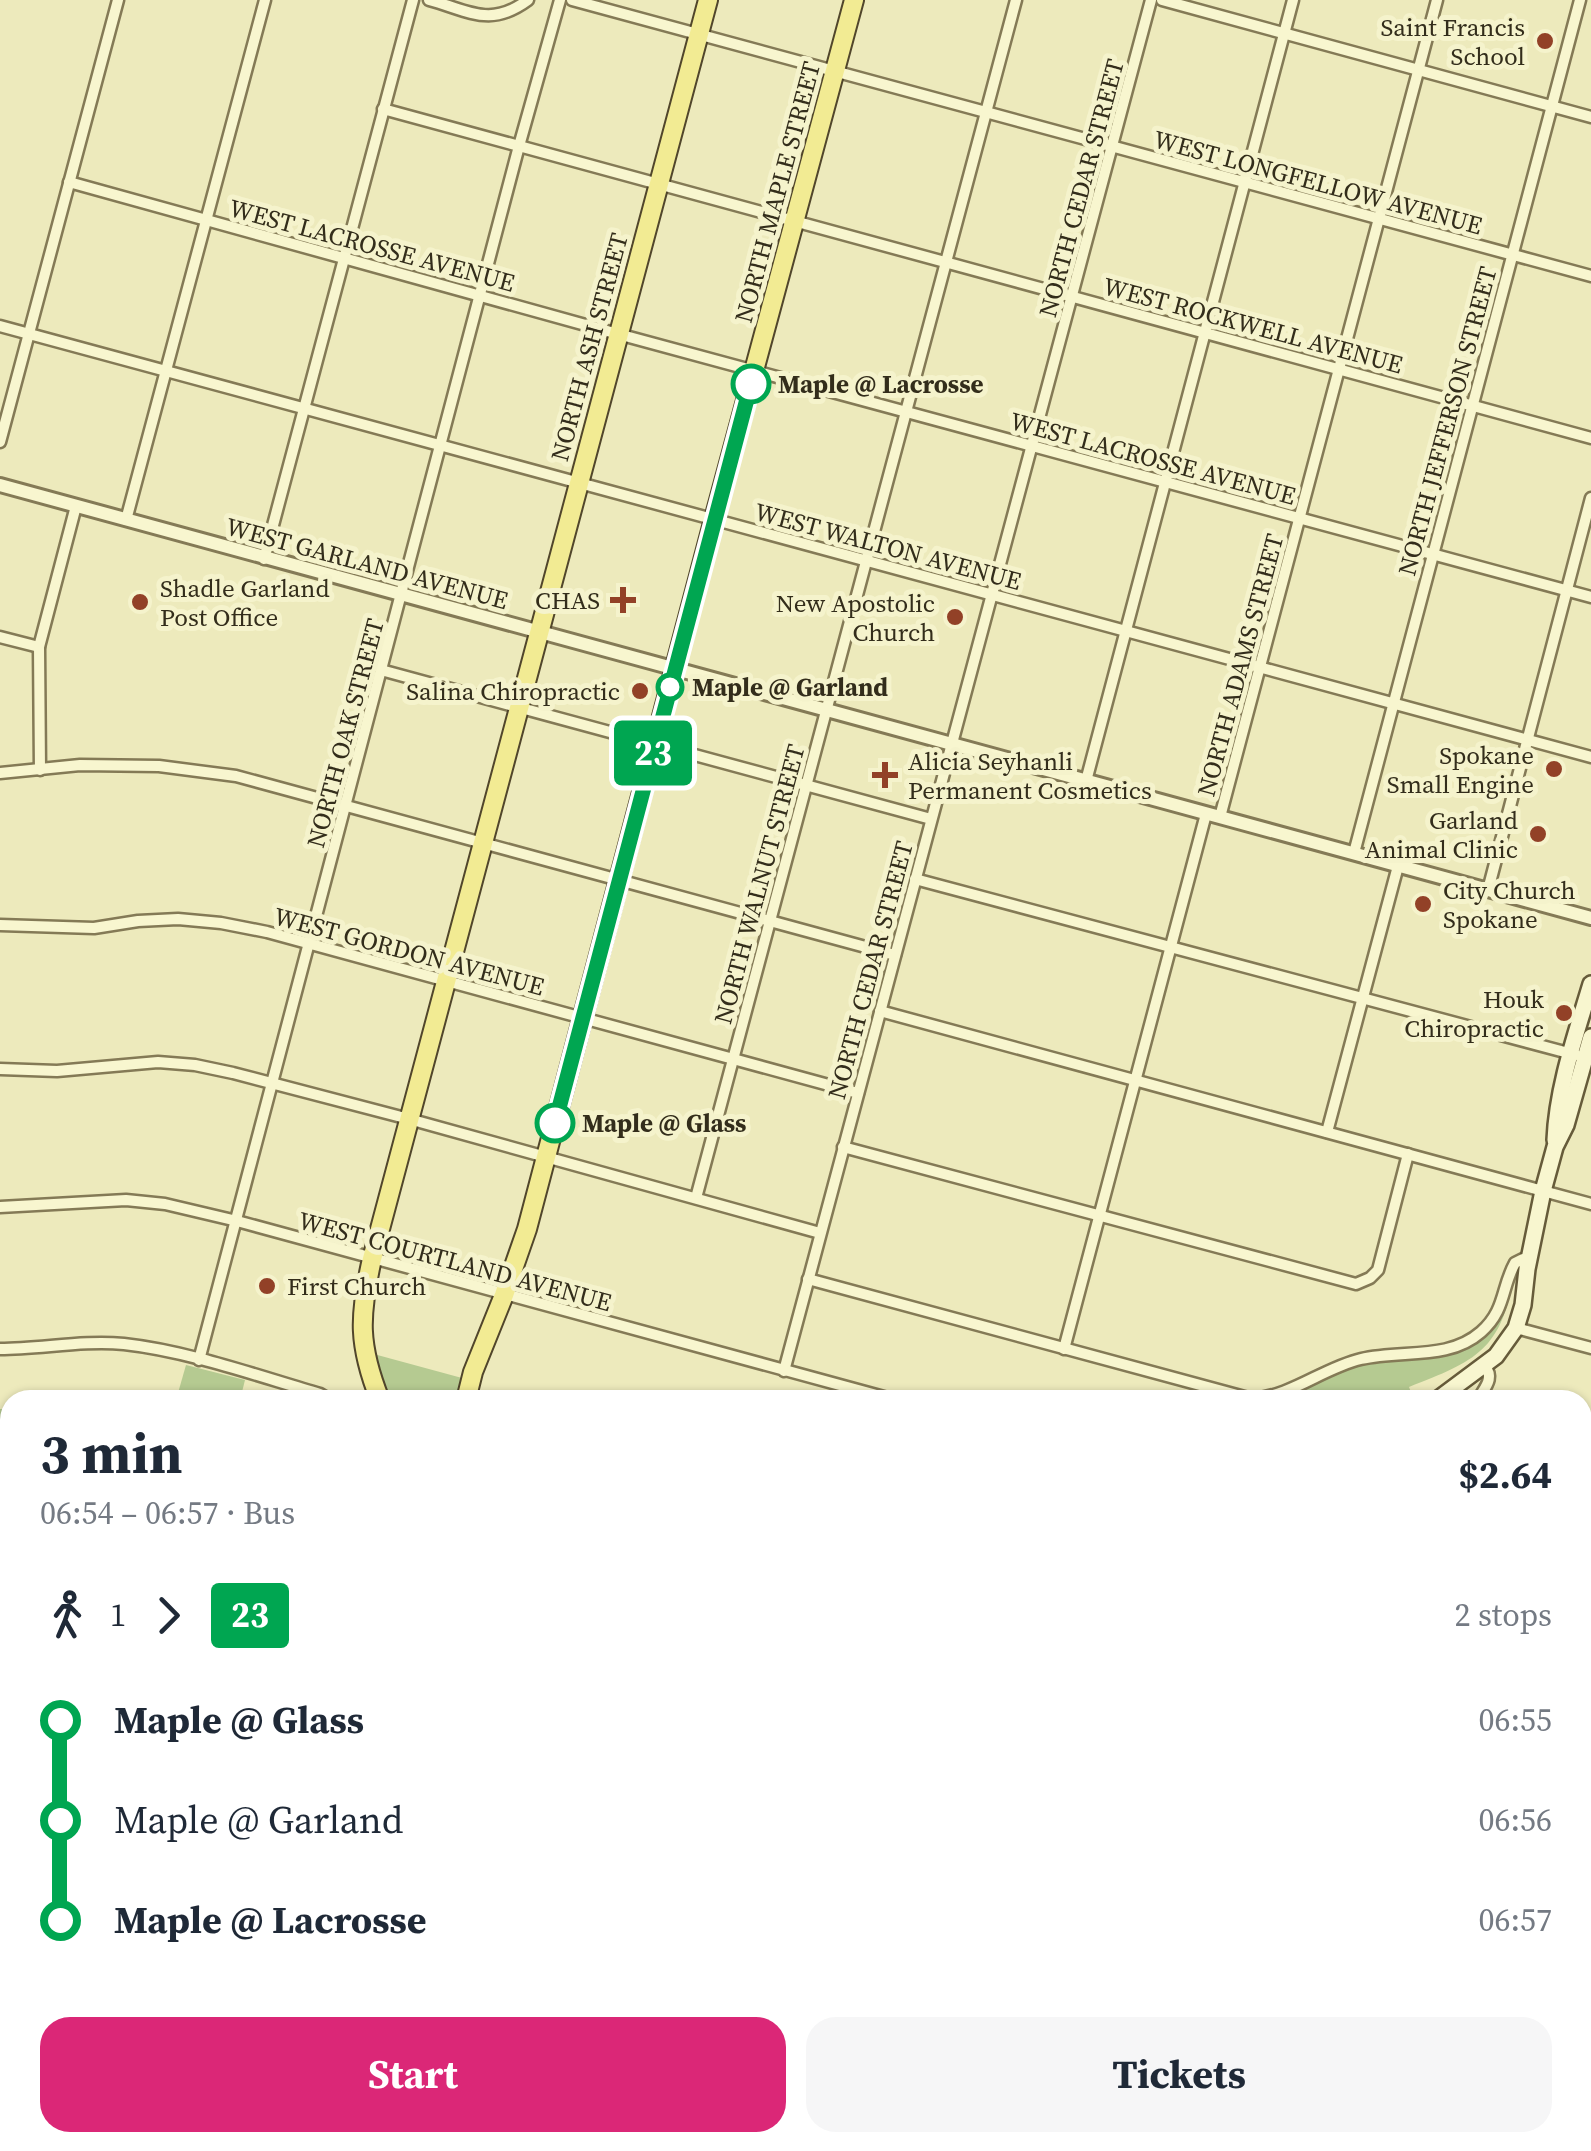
<!DOCTYPE html>
<html lang="en">
<head>
<meta charset="utf-8">
<style>
  body { margin:0; font-family:"Source Serif 4",serif; background:#f6f6f7; color:#1f2937; height:100vh; display:flex; flex-direction:column; font-size:38px; white-space:nowrap }
  * { box-sizing:border-box; margin:0 }
  p { font-size:32px; color:#747a83 }
  .icon { flex:none; width:55px; height:55px; fill:none; stroke:currentColor; stroke-width:2; stroke-linecap:round; stroke-linejoin:round }
  .map { position:relative; flex:1; overflow:hidden }
  .panel { position:absolute; left:0px; top:1390px; width:1592px; height:762px; display:flex; flex-direction:column; background:#fff; border-radius:30px 30px 0 0; box-shadow:0 2px 8px #0004 }
  .panel>* { flex:none }
  .badge { padding:0 20px; border-radius:8px; font-size:35px; line-height:65px }
  .map>.badge { position:absolute; translate:-50% -50%; box-shadow:0 0 0 5px #fff }
  .legs { display:flex; align-items:center; gap:15px; height:110px; padding:0 40px; font-size:32px }
  .legs p { margin-inline-start:auto }
  .headline { display:flex; align-items:center; justify-content:space-between; height:170px; padding:0 40px }
  h1 { font-size:55px; font-weight:700; line-height:75px }
  .button { display:flex; gap:20px; margin-top:auto; padding:20px 40px }
  .button a { flex:1; height:115px; border-radius:30px; background:#db2777; color:#fff; font-size:40px; font-weight:700; line-height:115px; text-align:center }
  .button a+a { background:#f6f6f7; color:#1f2937 }
  ul { padding:0 40px; list-style:none }
  li { display:flex; align-items:center; gap:35px; height:100px; font-size:38px }
  li i { display:grid; place-items:center; width:15px; height:100%; margin:0 12px; background:currentColor }
  li i::after { content:''; width:25px; height:25px; margin:-12px; border:8px solid; border-radius:50%; background:#fff }
  li p { margin-inline-start:auto }
  li:first-child i { background:linear-gradient(#0000 50%,currentColor 0) }
  li:last-child i { background:linear-gradient(currentColor 50%,#0000 0) }
  .map>svg:first-child { display:block }
  .green { fill:#b5ca91 }
  .lines { fill:none; stroke-linecap:round; stroke-linejoin:round }
  .minor-casing { stroke:#847a56; stroke-width:15 }
  .tertiary-casing { stroke:#847a56; stroke-width:18 }
  .secondary-casing { stroke:#665b3a; stroke-width:20 }
  .primary-casing { stroke:#51462b; stroke-width:22 }
  .minor { stroke:#f8f6cf; stroke-width:10 }
  .tertiary { stroke:#f8f6cf; stroke-width:12 }
  .secondary { stroke:#f8f6cf; stroke-width:15 }
  .primary { stroke:#f2eb93; stroke-width:18 }
  .line-1-casing { stroke:#fff; stroke-width:22 }
  .line-1 { stroke:#00a651; stroke-width:15 }
  .poi-dot { fill:#924127; stroke:#f5f3cc; stroke-width:4 }
  .stop-1-dot { fill:#fff; stroke:#00a651; stroke-width:5 }
  .labels { text-anchor:middle; stroke-width:10; stroke-linejoin:round; paint-order:stroke }
  .poi-label { font-size:25px; fill:#332d1b; stroke:#f5f3cc; text-anchor:end }
  .street-label { font-size:25px; fill:#332d1b; stroke:#f5f3cc }
  .stop-label { font-size:25px; font-weight:bold; fill:#332d1b; stroke:#f5f3cc; text-anchor:start }
</style>
</head>
<body>
<div class="map">
<svg width="1591" height="2151" viewBox="0 0 1591 2151">
  <rect width="100%" height="100%" fill="#edeabc"/>
  <g class="green">
    <path d="M1514,1274C1502,1350 1476,1361 1409,1387L1414,1400H1275L1350,1366L1479,1338Z"/>
    <path d="M370,1353L462,1378L456,1400H386Z"/>
    <path d="M186,1365L245,1380L240,1400H176Z"/>
    <path d="M0,1409H10V1666L0,1663Z"/>
    <path d="M0,1801L10,1803V1842L0,1840Z"/>
  </g>
  <g class="lines">
    <defs>
      <g id="minor">
        <path d="M429,0C470,11 490,28 528,0"/>
        <path d="M572,0L1591,276"/>
        <path d="M1162,0L1591,117"/>
        <path d="M383,109L1591,438"/>
        <path d="M69,182L618,334L1591,597"/>
        <path d="M0,326L1591,757"/>
        <path d="M0,442L118,0"/>
        <path d="M126,520L265,0"/>
        <path d="M264,559L413,0"/>
        <path d="M0,637L39,647"/>
        <path d="M381,670L931,819"/>
        <path d="M40,770L39,647L76,506"/>
        <path d="M0,773L80,765L159,766L236,776L895,955"/>
        <path d="M1086,781L1293,0"/>
        <path d="M1220,817L1437,0"/>
        <path d="M1354,853L1580,0"/>
        <path d="M915,879L1576,1055"/>
        <path d="M1488,890L1591,498"/>
        <path d="M0,925L94,928L138,921L178,919L221,923L267,932L858,1093"/>
        <path d="M880,1011L1591,1204"/>
        <path d="M0,1069L57,1071L158,1062L195,1065L233,1073L409,1119L820,1233"/>
        <path d="M1327,1132L1398,866"/>
        <path d="M843,1147L1356,1284L1370,1278L1378,1270L1408,1154"/>
        <path d="M696,1198L1016,0"/>
        <path d="M0,1207L126,1200L165,1204L237,1221L895,1400"/>
        <path d="M808,1279L1252,1399C1292,1396 1323,1368 1361,1359C1402,1349 1448,1361 1481,1332C1506,1310 1501,1288 1515,1263L1523,1259L1528,1260"/>
        <path d="M1516,1328L1591,1348"/>
        <path d="M0,1349C41,1349 83,1340 124,1344C188,1351 258,1376 320,1394L330,1400"/>
        <path d="M1064,1349L1206,814"/>
        <path d="M199,1360L519,146L560,0"/>
        <path d="M784,1371L1151,0"/>
        <path d="M1478,1400C1484,1388 1495,1379 1485,1366"/>
        <path d="M1582,1489L1591,1491"/>
        <path d="M0,1671L10,1674"/>
        <path d="M1582,1691L1591,1693"/>
        <path d="M1582,1827L1591,1830"/>
        <path d="M0,1902L2,1893"/>
        <path d="M0,1967L10,1969"/>
        <path d="M1582,2093L1591,2096"/>
        <path d="M0,2112L10,2115"/>
        <path d="M113,2142L146,2151"/>
        <path d="M960,2142L990,2151"/>
        <path d="M1498,2142L1530,2151"/>
        <path d="M413,2151L416,2142"/>
        <path d="M574,2151L577,2142"/>
        <path d="M707,2151L709,2142"/>
        <path d="M874,2151L877,2142"/>
        <path d="M1041,2151L1043,2142"/>
        <path d="M1374,2151L1376,2142"/>
      </g>
      <g id="tertiary">
        <path d="M0,485L1591,918"/>
        <path d="M1582,1995L1591,1965"/>
        <path d="M1538,2151L1540,2142"/>
      </g>
      <g id="secondary">
        <path d="M1555,1140C1557,1088 1576,1034 1591,984"/>
        <path d="M1437,1400L1496,1356L1516,1328L1523,1305L1527,1269L1543,1191L1555,1147L1566,1125L1591,1037"/>
        <path d="M1206,2151L1209,2142"/>
      </g>
      <g id="primary">
        <path d="M380,1400C358,1345 359,1316 372,1259L708,0"/>
        <path d="M466,1400L473,1372L504,1295L527,1229L714,519L854,0"/>
        <path d="M92,2151L94,2142"/>
        <path d="M250,2151L252,2142"/>
      </g>
    </defs>
    <use href="#minor" class="minor-casing"/>
    <use href="#tertiary" class="tertiary-casing"/>
    <use href="#secondary" class="secondary-casing"/>
    <use href="#primary" class="primary-casing"/>
    <use href="#minor" class="minor"/>
    <use href="#tertiary" class="tertiary"/>
    <use href="#secondary" class="secondary"/>
    <use href="#primary" class="primary"/>
  </g>
  <g class="lines">
    <defs>
      <path id="line-1" d="M555,1123L751,384"/>
    </defs>
    <use href="#line-1" class="line-1-casing"/>
    <use href="#line-1" class="line-1"/>
  </g>
  <g class="poi-dot">
    <circle cx="1545" cy="41" r="10"/>
    <path d="M618 585h10v10h10v10h-10v10h-10v-10h-10v-10h10z"/>
    <circle cx="140" cy="602" r="10"/>
    <circle cx="955" cy="617" r="10"/>
    <circle cx="640" cy="691" r="10"/>
    <circle cx="1554" cy="769" r="10"/>
    <path d="M880 760h10v10h10v10h-10v10h-10v-10h-10v-10h10z"/>
    <circle cx="1538" cy="834" r="10"/>
    <circle cx="1423" cy="904" r="10"/>
    <circle cx="1564" cy="1013" r="10"/>
    <circle cx="267" cy="1286" r="10"/>
  </g>
  <g class="stop-1-dot">
    <circle cx="751" cy="384" r="18"/>
    <circle cx="670" cy="687" r="12"/>
    <circle cx="555" cy="1123" r="18"/>
  </g>
  <g class="labels">
    <g class="poi-label">
      <text x="1525" y="36">Saint Francis<tspan x="1525" dy="29">School</tspan></text>
      <text x="160" y="597" text-anchor="start">Shadle Garland<tspan x="160" dy="29">Post Office</tspan></text>
      <text x="600" y="609">CHAS</text>
      <text x="935" y="612">New Apostolic<tspan x="935" dy="29">Church</tspan></text>
      <text x="620" y="700">Salina Chiropractic</text>
      <text x="1534" y="764">Spokane<tspan x="1534" dy="29">Small Engine</tspan></text>
      <text x="908" y="770" text-anchor="start">Alicia Seyhanli<tspan x="908" dy="29">Permanent Cosmetics</tspan></text>
      <text x="1518" y="829">Garland<tspan x="1518" dy="29">Animal Clinic</tspan></text>
      <text x="1443" y="899" text-anchor="start">City Church<tspan x="1443" dy="29">Spokane</tspan></text>
      <text x="1544" y="1008">Houk<tspan x="1544" dy="29">Chiropractic</tspan></text>
      <text x="287" y="1295" text-anchor="start">First Church</text>
    </g>
    <g class="street-label">
      <text transform="translate(1318 182) rotate(15)" y="9">WEST LONGFELLOW AVENUE</text>
      <text transform="translate(1081 188) rotate(-75)" y="9">NORTH CEDAR STREET</text>
      <text transform="translate(777 192) rotate(-75)" y="9">NORTH MAPLE STREET</text>
      <text transform="translate(372 245) rotate(15)" y="9">WEST LACROSSE AVENUE</text>
      <text transform="translate(1253 325) rotate(15)" y="9">WEST ROCKWELL AVENUE</text>
      <text transform="translate(589 347) rotate(-75)" y="9">NORTH ASH STREET</text>
      <text transform="translate(1447 421) rotate(-75)" y="9">NORTH JEFFERSON STREET</text>
      <text transform="translate(1153 458) rotate(15)" y="9">WEST LACROSSE AVENUE</text>
      <text transform="translate(888 546) rotate(15)" y="9">WEST WALTON AVENUE</text>
      <text transform="translate(367 563) rotate(15)" y="9">WEST GARLAND AVENUE</text>
      <text transform="translate(1240 665) rotate(-75)" y="9">NORTH ADAMS STREET</text>
      <text transform="translate(345 733) rotate(-75)" y="9">NORTH OAK STREET</text>
      <text transform="translate(759 884) rotate(-75)" y="9">NORTH WALNUT STREET</text>
      <text transform="translate(409 951) rotate(15)" y="9">WEST GORDON AVENUE</text>
      <text transform="translate(870 970) rotate(-75)" y="9">NORTH CEDAR STREET</text>
      <text transform="translate(455 1261) rotate(15)" y="9">WEST COURTLAND AVENUE</text>
    </g>
    <g class="stop-label">
      <text x="778" y="393">Maple @ Lacrosse</text>
      <text x="692" y="696">Maple @ Garland</text>
      <text x="582" y="1132">Maple @ Glass</text>
    </g>
  </g>
</svg>
<b class="badge" style="left:653px;top:753px;background:#00a651;color:#fff">23</b>
<section class="panel">
<div class="headline"><div><h1>3 min</h1><p>06:54 – 06:57 · Bus</p></div><b>$2.64</b></div>
<div class="legs"><svg class="icon" aria-label="walk" viewBox="0 0 24 24"><circle cx="13" cy="4" r="2"/><path d="M13 8l-2 6 4 7M11 14l-3 7M7 12l3-4h3l4 4"/></svg>1<svg class="icon" aria-label="forward" viewBox="0 0 24 24"><path d="M9 5l7 7-7 7"/></svg><b class="badge" style="background:#00a651;color:#fff">23</b><p>2 stops</p></div>
<ul>
<li><i style="color:#00a651"></i><b>Maple @ Glass</b><p>06:55</p></li>
<li><i style="color:#00a651"></i><span>Maple @ Garland</span><p>06:56</p></li>
<li><i style="color:#00a651"></i><b>Maple @ Lacrosse</b><p>06:57</p></li>
</ul>
<div class="button"><a>Start</a><a>Tickets</a></div>
</section>
</div>
</body>
</html>
